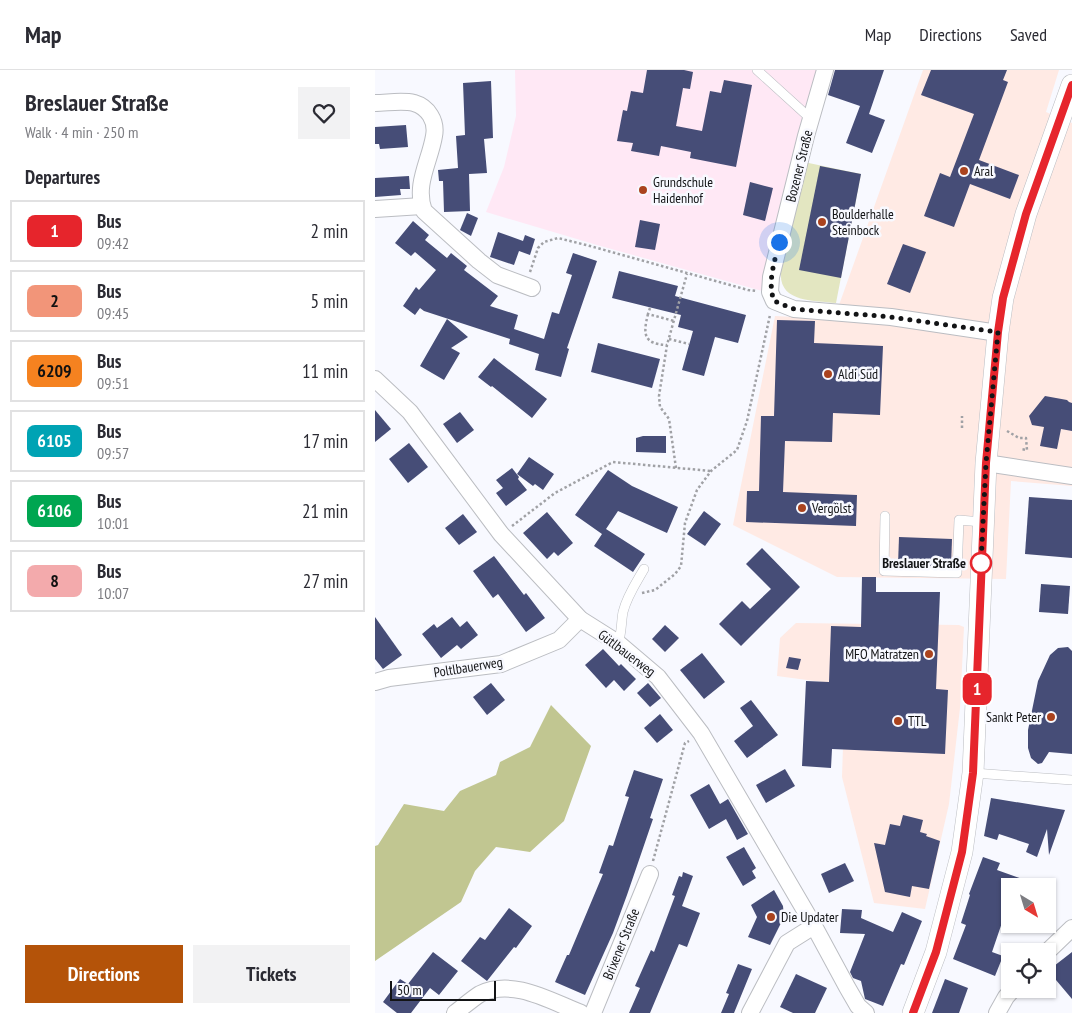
<!DOCTYPE html>
<html lang="en">
<head>
<meta charset="utf-8">
<style>
  body { margin:0; font-family:"PT Sans Narrow",sans-serif; background:#f2f2f3; color:#2b2b33; height:100vh; display:flex; flex-direction:column; font-size:19px; white-space:nowrap }
  * { box-sizing:border-box; margin:0 }
  p { font-size:16px; color:#7c7c81 }
  .icon { flex:none; width:28px; height:28px; fill:none; stroke:currentColor; stroke-width:2; stroke-linecap:round; stroke-linejoin:round }
  .map { position:relative; flex:1; overflow:hidden }
  .drawer { display:flex; flex-direction:column; background:#fff; width:375px }
  .drawer>* { flex:none }
  .badge { padding:0 10px; border-radius:8px; font-size:18px; line-height:32px }
  .needle { width:32px; rotate:142deg }
  .tools { position:absolute; left:626px; top:808px; display:grid; gap:10px }
  .tools a { display:grid; place-items:center; width:55px; height:55px; border-radius:0px; background:#fff; box-shadow:0 1px 4px #0004; font-size:25px }
  .scale { position:absolute; left:15px; bottom:12px; width:106px; box-sizing:border-box; padding-left:5px; border:2px solid #131416; border-top:0; font-size:14px; line-height:18px; white-space:nowrap; color:#131416; -webkit-text-stroke:4px #f8f9ff; paint-order:stroke }
  .you { position:absolute; width:25px; height:25px; margin:-12px; border:4px solid #fff; border-radius:50%; background:#1a73e8; box-shadow:0 0 0 8px #1a73e833 }
  .map>.badge { position:absolute; translate:-50% -50%; box-shadow:0 0 0 2px #fff }
  h2 { padding:0 25px; font-size:19px; line-height:45px }
  .round { display:grid; place-items:center; flex:none; width:52px; height:52px; border-radius:0px; background:#f2f2f3 }
  .headline { display:flex; align-items:center; justify-content:space-between; height:85px; padding:0 25px }
  h1 { font-size:24px; font-weight:600; line-height:38px }
  .cta { display:flex; gap:10px; margin-top:auto; padding:10px 25px }
  .cta a { flex:1; height:58px; border-radius:0px; background:#b45309; color:#fff; font-size:20px; font-weight:600; line-height:58px; text-align:center }
  .cta a+a { background:#f2f2f3; color:#2b2b33 }
  ul { padding:0; list-style:none }
  li { display:flex; align-items:center; gap:15px; height:62px; margin:0 10px 8px; padding:0 15px; border:2px solid #e1e1e2; border-radius:0px }
  li div { flex:1 }
  li b { display:block; font-size:19px }
  li em { font-style:normal }
  li .badge { min-width:55px; font-weight:700; text-align:center }
  header { display:flex; align-items:center; gap:30px; box-sizing:border-box; height:70px; padding:0 25px; background:#fff; border-bottom:1px solid #e1e1e2 }
  header strong { font-size:24px }
  nav { display:flex; gap:28px; margin-inline-start:auto; font-size:18px }
  main { display:flex; flex:1; min-height:0 }
  .map>svg:first-child { display:block }
  .commercial { fill:#ffeae4 }
  .education { fill:#ffe8f5 }
  .green { fill:#e3e6c1 }
  .forest { fill:#c1c691 }
  .building { fill:#464d77 }
  .lines { fill:none; stroke-linecap:round; stroke-linejoin:round }
  .service-casing { stroke:#bbbdc2; stroke-width:10 }
  .minor-casing { stroke:#bbbdc2; stroke-width:18 }
  .tertiary-casing { stroke:#bbbdc2; stroke-width:22 }
  .path { stroke:#a0a1a5; stroke-width:2.5; stroke-dasharray:2.5 2.5; stroke-linecap:butt }
  .service { stroke:#fff; stroke-width:9 }
  .minor { stroke:#fff; stroke-width:16 }
  .tertiary { stroke:#fff; stroke-width:21 }
  .line-casing { stroke:#fff; stroke-width:11 }
  .line { stroke:#e6252c; stroke-width:8 }
  .walk { stroke:#131416; stroke-width:5; stroke-dasharray:0 9 }
  .poi-dot { fill:#aa431e; stroke:#f8f9ff; stroke-width:2 }
  .stop-dot { fill:#fff; stroke:#e6252c; stroke-width:2.5 }
  .labels { text-anchor:middle; stroke-width:5; stroke-linejoin:round; paint-order:stroke }
  .street-label { font-size:14px; fill:#131416; stroke:#f8f9ff }
  .poi-label { font-size:14px; fill:#131416; stroke:#f8f9ff; text-anchor:start }
  .stop-label { font-size:14px; font-weight:bold; fill:#131416; stroke:#f8f9ff; text-anchor:end }
</style>
</head>
<body>
<header>
<strong>Map</strong>
<nav><a>Map</a><a>Directions</a><a>Saved</a></nav>
</header>
<main>
<section class="drawer">
<div class="headline"><div><h1>Breslauer Straße</h1><p>Walk · 4 min · 250 m</p></div><a class="round"><svg class="icon" aria-label="heart" viewBox="0 0 24 24"><path d="M12 20l-8-8c-3-5 5-10 8-4 3-6 11-1 8 4z"/></svg></a></div>
<h2>Departures</h2>
<ul>
<li><span class="badge" style="background:#e6252c;color:#fff">1</span><div><b>Bus</b><p>09:42</p></div><em>2 min</em></li>
<li><span class="badge" style="background:#f29579;color:#111">2</span><div><b>Bus</b><p>09:45</p></div><em>5 min</em></li>
<li><span class="badge" style="background:#f58220;color:#111">6209</span><div><b>Bus</b><p>09:51</p></div><em>11 min</em></li>
<li><span class="badge" style="background:#00a3b4;color:#fff">6105</span><div><b>Bus</b><p>09:57</p></div><em>17 min</em></li>
<li><span class="badge" style="background:#00a651;color:#fff">6106</span><div><b>Bus</b><p>10:01</p></div><em>21 min</em></li>
<li><span class="badge" style="background:#f3aaac;color:#111">8</span><div><b>Bus</b><p>10:07</p></div><em>27 min</em></li>
</ul>
<div class="cta"><a>Directions</a><a>Tickets</a></div>
</section>
<div class="map">
<svg width="697" height="943" viewBox="0 0 697 943">
  <rect width="100%" height="100%" fill="#f8f9ff"/>
  <g class="commercial">
    <path d="M548,0H684L671,42L697,53V416L636,411L631,509L462,507L358,455L400,246L459,249Z"/>
    <path d="M421,553L584,555L589,557L585,638L574,734L550,839L499,833L467,707L470,615L402,606L405,568Z"/>
  </g>
  <path class="education" d="M140,0H446L391,222L222,175L111,142L129,97L141,46Z"/>
  <path class="green" d="M429,92L486,104L461,233C439,230 403,233 406,201Z"/>
  <path class="forest" d="M176,635L216,676L189,751L155,782L121,777L100,801L86,832L0,891V776L3,775L29,734L69,741L85,721L121,705L125,692L155,677Z"/>
  <g class="building">
    <path d="M272,0H309L318,2L315,19L308,18L301,56L327,61L335,21L346,23L349,10L377,15L361,97L315,88L316,82L286,76L284,86L256,81L258,73L242,71L248,40L252,41L256,21L268,23Z"/>
    <path d="M460,0H509L494,44L510,50L497,83L471,73L485,36L453,25Z"/>
    <path d="M556,0H632L628,10L633,12L604,90L644,105L635,129L595,114L579,157L549,146L565,103L575,107L599,44L546,25Z"/>
    <path d="M116,11L118,68L109,69L112,103L94,104L95,141L69,142L68,111H64L63,100L83,98L81,66L90,65L88,13Z"/>
    <path d="M31,55L33,77L5,79L4,74H0V57Z"/>
    <path d="M445,96L486,104L466,208L424,200Z"/>
    <path d="M34,106L35,119H25L26,125L0,127V108Z"/>
    <path d="M375,112L398,118L390,151L368,145Z"/>
    <path d="M92,143L103,148L96,166L85,160Z"/>
    <path d="M265,150L285,154L280,180L260,177Z"/>
    <path d="M38,151L54,165L50,170L72,188L76,183L92,196L89,200L123,226L115,236L143,245L139,259L169,269L177,242L184,244L197,205L191,203L198,183L222,191L192,278L194,279L186,307L160,300L164,284L134,274L135,269L49,241L45,238L40,245L28,236L41,217L44,220L61,200L40,182L36,186L20,173Z"/>
    <path d="M123,162L148,171L150,165L160,169L155,185L144,181L139,195L115,187Z"/>
    <path d="M528,174L551,182L535,223L512,214Z"/>
    <path d="M244,201L303,216L300,226L371,245L363,273L340,267L329,306L307,300L318,261L303,257L306,245L237,228Z"/>
    <path d="M72,249L93,267L76,278L85,283L69,310L45,296Z"/>
    <path d="M402,250L440,251L439,273L508,276L505,345L458,343L457,372L410,371L408,422L482,425L481,456L371,452L372,421H384L386,346H399Z"/>
    <path d="M223,273L285,289L277,318L216,302Z"/>
    <path d="M119,288L172,329L157,348L117,316L116,317L103,307Z"/>
    <path d="M670,326L692,330L694,332L697,333V361L686,359L682,379L665,376L669,357L657,355L654,346Z"/>
    <path d="M0,340L16,359L0,372Z"/>
    <path d="M85,342L99,360L82,373L68,354Z"/>
    <path d="M268,366H291V383L261,382V368Z"/>
    <path d="M34,373L53,397L33,413L14,389Z"/>
    <path d="M154,387L179,404L168,420L160,414L158,416L142,404Z"/>
    <path d="M137,398L144,407L143,409L152,420L131,436L121,423L128,418L121,410Z"/>
    <path d="M233,400L257,416L303,437L292,463L243,441L231,459L270,484L258,502L219,476L227,464L200,445Z"/>
    <path d="M654,427L697,430V488L650,484Z"/>
    <path d="M329,441L346,454L330,476L312,464Z"/>
    <path d="M172,442L198,473L183,486L179,482L172,489L148,463Z"/>
    <path d="M88,444L102,462L84,475L70,458Z"/>
    <path d="M524,467L577,469L576,497L523,495Z"/>
    <path d="M387,478L425,517L366,576L344,554L367,531L375,539L396,519L371,494Z"/>
    <path d="M119,486L149,525L151,523L170,548L151,562L123,524L118,528L98,501Z"/>
    <path d="M487,507H501V522H565L561,619L573,620L570,684L457,679L456,698L427,696L431,611L454,612L456,556L486,557Z"/>
    <path d="M666,514L695,516L693,544L664,542Z"/>
    <path d="M0,547L27,585L8,599L0,589Z"/>
    <path d="M77,547L85,557L92,551L103,565L86,579L82,575L66,588L47,564L59,554L62,558Z"/>
    <path d="M290,555L304,568L290,582L277,569Z"/>
    <path d="M693,577L697,581V684L674,682L667,693L663,694L656,688L653,678V660L663,611L675,585L683,578Z"/>
    <path d="M228,579L244,596L246,594L261,609L249,621L239,610L231,618L210,595Z"/>
    <path d="M327,583L350,612L329,629L305,600Z"/>
    <path d="M414,587L426,589L423,600L411,598Z"/>
    <path d="M116,613L130,630L112,645L98,627Z"/>
    <path d="M273,613L286,628L275,637L262,623Z"/>
    <path d="M376,630L403,665L372,688L359,671L378,656L365,638Z"/>
    <path d="M285,644L298,660L282,673L269,658Z"/>
    <path d="M410,699L420,716L391,733L381,715Z"/>
    <path d="M259,700L288,709L275,748L278,749L252,825L238,863L210,925L180,912L192,885H194L228,804L224,803L234,775L238,776L254,727L250,726Z"/>
    <path d="M334,714L345,734L353,729L373,764L362,770L351,749L334,759L315,725Z"/>
    <path d="M616,728L690,740L674,785L672,759L662,787L651,782L654,774L624,764L622,770L609,766Z"/>
    <path d="M528,745L548,750L545,762L552,764L551,766L565,771L554,819L537,816L535,827L510,822L499,773L510,775L515,754L525,756Z"/>
    <path d="M369,777L381,798L377,801L381,808L368,816L351,787Z"/>
    <path d="M608,787L625,793L622,800L664,815V816H635V840L632,838L617,882L628,886L620,906L578,889L591,855L586,853L595,825L594,824Z"/>
    <path d="M470,793L479,811L454,823L446,804Z"/>
    <path d="M308,802L318,806L307,836L325,843L312,877L304,874L275,943H254L265,918L260,916L276,880L279,882L300,826L297,825L304,806L307,807Z"/>
    <path d="M399,820L408,836L409,847L395,875L373,867L382,847L376,835Z"/>
    <path d="M134,838L157,856L141,878L139,877L112,911L86,891L105,867L110,870Z"/>
    <path d="M467,839L487,840L486,848L518,862L527,842L547,851L529,895L526,894L508,936L490,929L486,911L478,908L475,902L490,864L465,863Z"/>
    <path d="M58,882L83,901L64,925L55,918L36,943H22L8,932L25,909L33,914Z"/>
    <path d="M697,882V929L681,910L672,916V892L675,891L679,896Z"/>
    <path d="M363,894L377,899L359,943H346L354,924L351,923Z"/>
    <path d="M421,904L452,918L440,943H418L405,937Z"/>
    <path d="M570,909L593,918L584,943H557Z"/>
  </g>
  <g class="lines">
    <defs>
      <g id="service">
        <path d="M382,0L436,49"/>
        <path d="M510,446L509,501L582,503L584,450L607,452"/>
        <path d="M243,573C247,563 246,552 248,542C252,526 261,513 269,499"/>
        <path d="M599,703L697,710"/>
      </g>
      <g id="minor">
        <path d="M450,0L431,66L396,207L395,222L399,231L419,239L516,247L623,263"/>
        <path d="M0,33C12,33 27,30 39,33C53,37 62,51 59,66C55,91 39,115 49,141L104,191L122,205L157,218"/>
        <path d="M0,139L47,136"/>
        <path d="M0,309L35,342L126,464L205,549L243,573L283,607L326,663L439,856L472,917L483,936L491,943"/>
        <path d="M611,393L697,406"/>
        <path d="M0,612L14,608L126,594L184,570L205,549"/>
        <path d="M672,882L697,858"/>
        <path d="M80,943C88,937 97,929 105,924C138,908 175,931 206,943"/>
        <path d="M218,943L275,804"/>
        <path d="M375,943L412,873L439,856"/>
        <path d="M622,943L631,927L638,919"/>
      </g>
      <path id="tertiary" d="M538,943L561,882L587,782L598,703L611,393L623,263L628,228L651,144L697,15"/>
    </defs>
    <use href="#service" class="service-casing"/>
    <use href="#minor" class="minor-casing"/>
    <use href="#tertiary" class="tertiary-casing"/>
    <g class="path">
      <path d="M155,202L163,178L169,172L183,168L215,176L373,220L382,221"/>
      <path d="M275,238L273,244L299,251"/>
      <path d="M273,244C268,264 268,274 292,275"/>
      <path d="M294,269L314,274"/>
      <path d="M587,358V346"/>
      <path d="M632,361L644,368H651L652,380L645,379"/>
      <path d="M301,398L294,349L285,337L284,326L292,275L312,204"/>
      <path d="M137,456L180,423L238,392L336,401"/>
      <path d="M267,523L280,520L300,504L306,496L310,453L322,420L336,401L362,380L372,351L395,245"/>
      <path d="M278,791L310,673L314,671"/>
    </g>
    <use href="#service" class="service"/>
    <use href="#minor" class="minor"/>
    <use href="#tertiary" class="tertiary"/>
  </g>
  <g class="lines">
    <defs>
      <path id="line" d="M538,943L561,882L587,782L598,703L611,393L623,262L628,228L651,144L697,15"/>
    </defs>
    <use href="#line" class="line-casing"/>
    <use href="#line" class="line"/>
    <path class="walk" d="M404,172C400,192 392,211 399,231L419,239L516,247L623,262L611,393L606,493"/>
  </g>
  <g class="poi-dot">
    <circle cx="589" cy="101" r="5"/>
    <circle cx="268" cy="120" r="5"/>
    <circle cx="447" cy="152" r="5"/>
    <circle cx="453" cy="304" r="5"/>
    <circle cx="427" cy="438" r="5"/>
    <circle cx="554" cy="584" r="5"/>
    <circle cx="676" cy="647" r="5"/>
    <circle cx="523" cy="651" r="5"/>
    <circle cx="396" cy="847" r="5"/>
  </g>
  <circle class="stop-dot" cx="606" cy="493" r="10"/>
  <g class="labels">
    <g class="street-label">
      <text transform="translate(424 96) rotate(-76)" y="5">Bozener Straße</text>
      <text transform="translate(252 583) rotate(37)" y="5">Gütlbauerweg</text>
      <text transform="translate(93 597) rotate(-9)" y="5">Poltlbauerweg</text>
      <text transform="translate(246 874) rotate(-68)" y="5">Brixener Straße</text>
    </g>
    <g class="poi-label">
      <text x="599" y="106">Aral</text>
      <text x="278" y="117">Grundschule<tspan x="278" dy="16">Haidenhof</tspan></text>
      <text x="457" y="149">Boulderhalle<tspan x="457" dy="16">Steinbock</tspan></text>
      <text x="463" y="309">Aldi Süd</text>
      <text x="437" y="443">Vergölst</text>
      <text x="544" y="589" text-anchor="end">MFO Matratzen</text>
      <text x="666" y="652" text-anchor="end">Sankt Peter</text>
      <text x="533" y="656">TTL</text>
      <text x="406" y="852">Die Updater</text>
    </g>
    <g class="stop-label">
      <text x="591" y="498">Breslauer Straße</text>
    </g>
  </g>
</svg>
<div class="tools">
<a><svg class="needle" viewBox="-14 -14 28 28"><path d="M0-13l5 13h-10z" fill="#e53935"/><path d="M0 13l5-13h-10z" fill="#7c7c81"/></svg></a>
<a><svg class="icon" aria-label="locate" viewBox="0 0 24 24"><circle cx="12" cy="12" r="6"/><path d="M12 2v4M12 18v4M2 12h4M18 12h4"/></svg></a>
</div>
<div class="scale">50 m</div>
<div class="you" style="left:404px;top:172px"></div>
<b class="badge" style="left:602px;top:619px;background:#e6252c;color:#fff">1</b>
</div>
</main>
</body>
</html>
